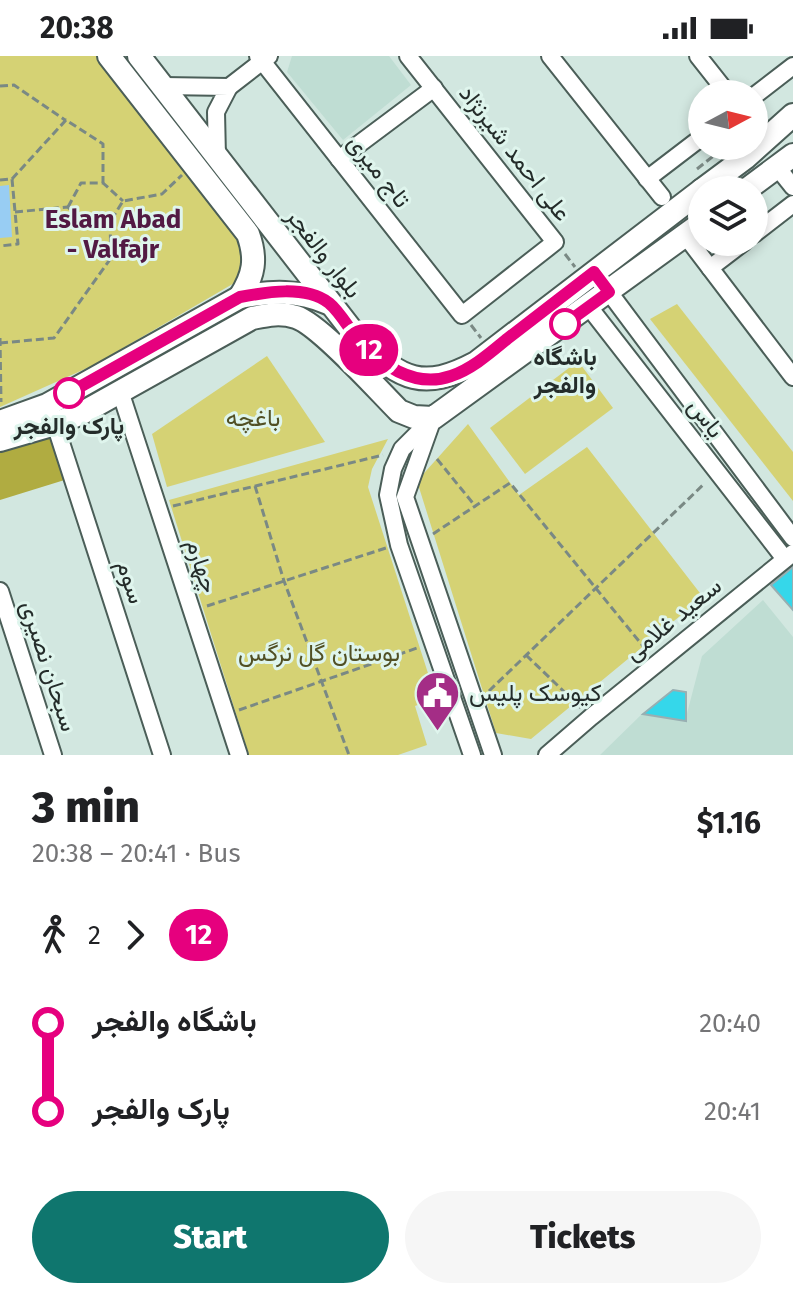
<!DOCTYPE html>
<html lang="en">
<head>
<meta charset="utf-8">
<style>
  body { margin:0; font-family:"Fira Sans",Vazirmatn,sans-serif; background:#f6f6f6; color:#202124; height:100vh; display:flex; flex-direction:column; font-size:30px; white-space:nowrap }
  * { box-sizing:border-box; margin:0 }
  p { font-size:26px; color:#757577 }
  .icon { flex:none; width:44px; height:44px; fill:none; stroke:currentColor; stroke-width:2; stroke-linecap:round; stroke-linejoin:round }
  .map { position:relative; height:699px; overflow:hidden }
  .side { display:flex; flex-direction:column; background:#fff; flex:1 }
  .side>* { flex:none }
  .badge { padding:0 16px; border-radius:26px; font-size:28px; line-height:52px }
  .needle { width:52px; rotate:83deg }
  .buttons { position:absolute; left:688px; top:24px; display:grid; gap:16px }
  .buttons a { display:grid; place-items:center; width:80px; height:80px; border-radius:50%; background:#fff; box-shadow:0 4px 12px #0003; font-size:40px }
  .map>.badge { position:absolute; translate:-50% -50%; box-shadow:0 0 0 4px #fff }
  .legs { display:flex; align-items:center; gap:12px; height:88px; padding:0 32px; font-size:26px }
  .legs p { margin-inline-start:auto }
  .overview { display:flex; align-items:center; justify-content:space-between; height:136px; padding:0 32px }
  h1 { font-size:44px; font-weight:800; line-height:60px }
  .button { display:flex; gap:16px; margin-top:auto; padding:16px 32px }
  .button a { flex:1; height:92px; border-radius:48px; background:#0f766e; color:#fff; font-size:32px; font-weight:800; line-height:92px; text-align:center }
  .button a+a { background:#f6f6f6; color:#202124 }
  ul { padding:0 32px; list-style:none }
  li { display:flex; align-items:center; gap:28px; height:88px; font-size:30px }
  li i { display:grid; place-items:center; width:12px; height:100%; margin:0 10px; background:currentColor }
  li i::after { content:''; width:20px; height:20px; margin:-10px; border:6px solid; border-radius:50%; background:#fff }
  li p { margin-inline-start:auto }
  li:first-child i { background:linear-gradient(#0000 50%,currentColor 0) }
  li:last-child i { background:linear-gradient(currentColor 50%,#0000 0) }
  .status { display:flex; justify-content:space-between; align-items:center; height:56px; padding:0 40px; background:#fff; direction:ltr }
  .status svg { height:22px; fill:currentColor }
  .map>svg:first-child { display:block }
  .built { fill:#bfddd3 }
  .green { fill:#d5d274 }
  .forest { fill:#b0ac41 }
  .water { fill:#98cdf3 }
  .building { fill:#35d7ea; stroke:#98afb2; stroke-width:2 }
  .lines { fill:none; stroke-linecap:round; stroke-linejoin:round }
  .minor-casing { stroke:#4b5e58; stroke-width:20 }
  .secondary-casing { stroke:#4b5e58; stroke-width:26 }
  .path { stroke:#7a8984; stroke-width:3; stroke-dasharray:8 4; stroke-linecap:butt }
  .minor { stroke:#fff; stroke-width:16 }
  .secondary { stroke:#fff; stroke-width:22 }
  .line-1-casing { stroke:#fff; stroke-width:18 }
  .line-1 { stroke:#e6007e; stroke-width:12 }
  .stop-1-dot { fill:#fff; stroke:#e6007e; stroke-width:4 }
  .labels { text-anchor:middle; stroke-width:6; stroke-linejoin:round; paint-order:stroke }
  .street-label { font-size:24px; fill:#242c2a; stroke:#dff5ed }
  .stop-label { font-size:24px; font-weight:bold; fill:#242c2a; stroke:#dff5ed }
  .park-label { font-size:24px; fill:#515024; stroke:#dff5ed }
  .poi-label { font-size:24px; fill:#242c2a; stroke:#dff5ed; text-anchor:start }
  .neighbourhood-label { font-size:26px; font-weight:bold; fill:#521943; stroke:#dff5ed }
</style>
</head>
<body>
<div class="status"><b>20:38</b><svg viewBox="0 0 49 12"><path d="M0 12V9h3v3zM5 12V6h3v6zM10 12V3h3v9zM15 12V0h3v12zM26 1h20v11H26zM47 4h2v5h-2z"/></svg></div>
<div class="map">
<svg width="793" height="699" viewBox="0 0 793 699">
  <rect width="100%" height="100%" fill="#d2e7e0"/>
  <g class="built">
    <path d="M292,0H389L411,29L343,84L287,16Z"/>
    <path d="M763,544L793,581V699H600L643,657L685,665L702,600Z"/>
  </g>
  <g class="green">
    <path d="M0,0H98L245,193L236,226L94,309L0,351Z"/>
    <path d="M677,248L793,396V445L650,263Z"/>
    <path d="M267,300L325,386L167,431L152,378Z"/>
    <path d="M578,305L613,352L525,418L490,372Z"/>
    <path d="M468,368L519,439L587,391L703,541L531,683L496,677L417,425Z"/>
    <path d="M388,383L372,413L368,431L436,642L415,650L427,689L398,699H249L169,444Z"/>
  </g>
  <path class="forest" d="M57,377L71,422L0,444V395Z"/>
  <path class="water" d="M9,129L12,181L0,182V130Z"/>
  <g class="building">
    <path d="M793,511V554L771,529Z"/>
    <path d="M673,634L686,636V665L643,658Z"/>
  </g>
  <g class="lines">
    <defs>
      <g id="minor">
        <path d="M258,0L462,259L555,186L408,0"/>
        <path d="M550,0L662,141"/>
        <path d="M698,0L728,38"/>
        <path d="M163,30L229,31L216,56L217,101"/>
        <path d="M229,31L269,0"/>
        <path d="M754,40L793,10"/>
        <path d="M339,103L434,32"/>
        <path d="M777,111L793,131"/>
        <path d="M647,123L702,81"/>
        <path d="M754,178L793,148"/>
        <path d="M685,179L793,321"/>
        <path d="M710,212L744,186"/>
        <path d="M609,236L793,482"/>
        <path d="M589,251L785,503"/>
        <path d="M120,335L239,699"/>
        <path d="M433,362L402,393L393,413L388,439L399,489L472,699"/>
        <path d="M55,368L162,699"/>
        <path d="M431,368L405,441L493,699"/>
        <path d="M0,535L53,699"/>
        <path d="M547,699L591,661L793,497"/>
      </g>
      <g id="secondary">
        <path d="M109,0L248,178C257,203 254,219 240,241"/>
        <path d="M139,0L360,285C402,324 423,335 476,307L702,134"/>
        <path d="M702,134L745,102L793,59"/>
        <path d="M746,134L793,99"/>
        <path d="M0,366L47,349L240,241C272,235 298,234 328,247"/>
        <path d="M0,384L55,368L84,356L252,262C267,259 280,256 296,261C320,269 378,334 399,355L414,361L433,362L702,167"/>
      </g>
    </defs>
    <use href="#minor" class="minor-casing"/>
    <use href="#secondary" class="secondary-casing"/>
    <g class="path">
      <path d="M0,30L14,29L65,64"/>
      <path d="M697,113L726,90"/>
      <path d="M12,123L66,64L103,88V127"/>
      <path d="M0,124L12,123L18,188L0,190"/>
      <path d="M68,151L81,127H103L123,145"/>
      <path d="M15,156L68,151L84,171L110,166L123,145L162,138L182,119"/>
      <path d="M565,198L575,211"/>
      <path d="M471,269L481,282"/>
      <path d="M0,282L1,346"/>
      <path d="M0,287L54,282L111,202L110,166"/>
      <path d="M437,403L476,451"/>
      <path d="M255,430L284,525L349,699"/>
      <path d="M173,450L383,399"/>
      <path d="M433,478L510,427L647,595"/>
      <path d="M207,550L386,492"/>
      <path d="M526,599L581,652"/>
      <path d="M489,635L705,427"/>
      <path d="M239,654L420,591"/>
    </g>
    <use href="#minor" class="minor"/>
    <use href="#secondary" class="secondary"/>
  </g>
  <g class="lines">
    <defs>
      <path id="line-1" d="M69,337L240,241C267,236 305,229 329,247C339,255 348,271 356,281C378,308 415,333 451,320C472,313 490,297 507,283C536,261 565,238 594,216L609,236L565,268"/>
    </defs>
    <use href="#line-1" class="line-1-casing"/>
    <use href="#line-1" class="line-1"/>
  </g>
  <defs>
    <symbol id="civic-pin" viewBox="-11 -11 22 30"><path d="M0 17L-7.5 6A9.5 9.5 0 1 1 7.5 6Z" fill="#a42d86" stroke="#dff5ed"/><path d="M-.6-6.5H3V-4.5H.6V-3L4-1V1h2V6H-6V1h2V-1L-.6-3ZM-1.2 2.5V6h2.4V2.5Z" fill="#fff"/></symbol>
  </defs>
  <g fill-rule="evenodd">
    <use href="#civic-pin" x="412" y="612" width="51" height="69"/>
  </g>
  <g class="stop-1-dot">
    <circle cx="565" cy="268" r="14"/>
    <circle cx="69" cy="337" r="14"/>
  </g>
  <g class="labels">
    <g class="street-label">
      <text transform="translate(515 97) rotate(52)" y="8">علی احمد شیرنژاد</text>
      <text transform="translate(379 115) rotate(52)" y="8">تاج میری</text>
      <text transform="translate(324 197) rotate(52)" y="8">بلوار والفجر</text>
      <text transform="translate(706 362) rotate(52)" y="8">یاس</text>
      <text transform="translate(202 510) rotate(72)" y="8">چهارم</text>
      <text transform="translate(131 526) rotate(72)" y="8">سوم</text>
      <text transform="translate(673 563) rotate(-39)" y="8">سعید غلامی</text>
      <text transform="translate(49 610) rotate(72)" y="8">سبحان نصیری</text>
    </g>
    <g class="stop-label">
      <text x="565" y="309">باشگاه<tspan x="565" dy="28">والفجر</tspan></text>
      <text x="69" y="378">پارک والفجر</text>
    </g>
    <g class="park-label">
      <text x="253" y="370">باغچه</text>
      <text x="319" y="605">بوستان گل نرگس</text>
    </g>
    <g class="poi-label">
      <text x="469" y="645">کیوسک پلیس</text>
    </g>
    <g class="neighbourhood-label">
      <text x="113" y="172">Eslam Abad<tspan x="113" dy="30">- Valfajr</tspan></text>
    </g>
  </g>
</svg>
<div class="buttons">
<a><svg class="needle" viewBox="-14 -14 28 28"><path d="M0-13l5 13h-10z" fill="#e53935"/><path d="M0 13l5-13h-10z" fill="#757577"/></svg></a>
<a><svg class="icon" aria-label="layers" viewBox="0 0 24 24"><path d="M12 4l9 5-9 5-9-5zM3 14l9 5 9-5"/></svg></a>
</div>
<b class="badge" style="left:369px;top:294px;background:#e6007e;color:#fff">12</b>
</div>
<section class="side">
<div class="overview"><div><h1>3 min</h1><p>20:38 – 20:41 · Bus</p></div><b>$1.16</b></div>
<div class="legs"><svg class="icon" aria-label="walk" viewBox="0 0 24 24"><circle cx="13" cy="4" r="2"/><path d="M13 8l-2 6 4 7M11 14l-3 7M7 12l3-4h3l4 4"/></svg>2<svg class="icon" aria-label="forward" viewBox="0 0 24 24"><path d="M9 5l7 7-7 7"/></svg><b class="badge" style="background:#e6007e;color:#fff">12</b></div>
<ul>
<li><i style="color:#e6007e"></i><b>باشگاه والفجر</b><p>20:40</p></li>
<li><i style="color:#e6007e"></i><b>پارک والفجر</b><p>20:41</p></li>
</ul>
<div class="button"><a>Start</a><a>Tickets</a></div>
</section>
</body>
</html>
